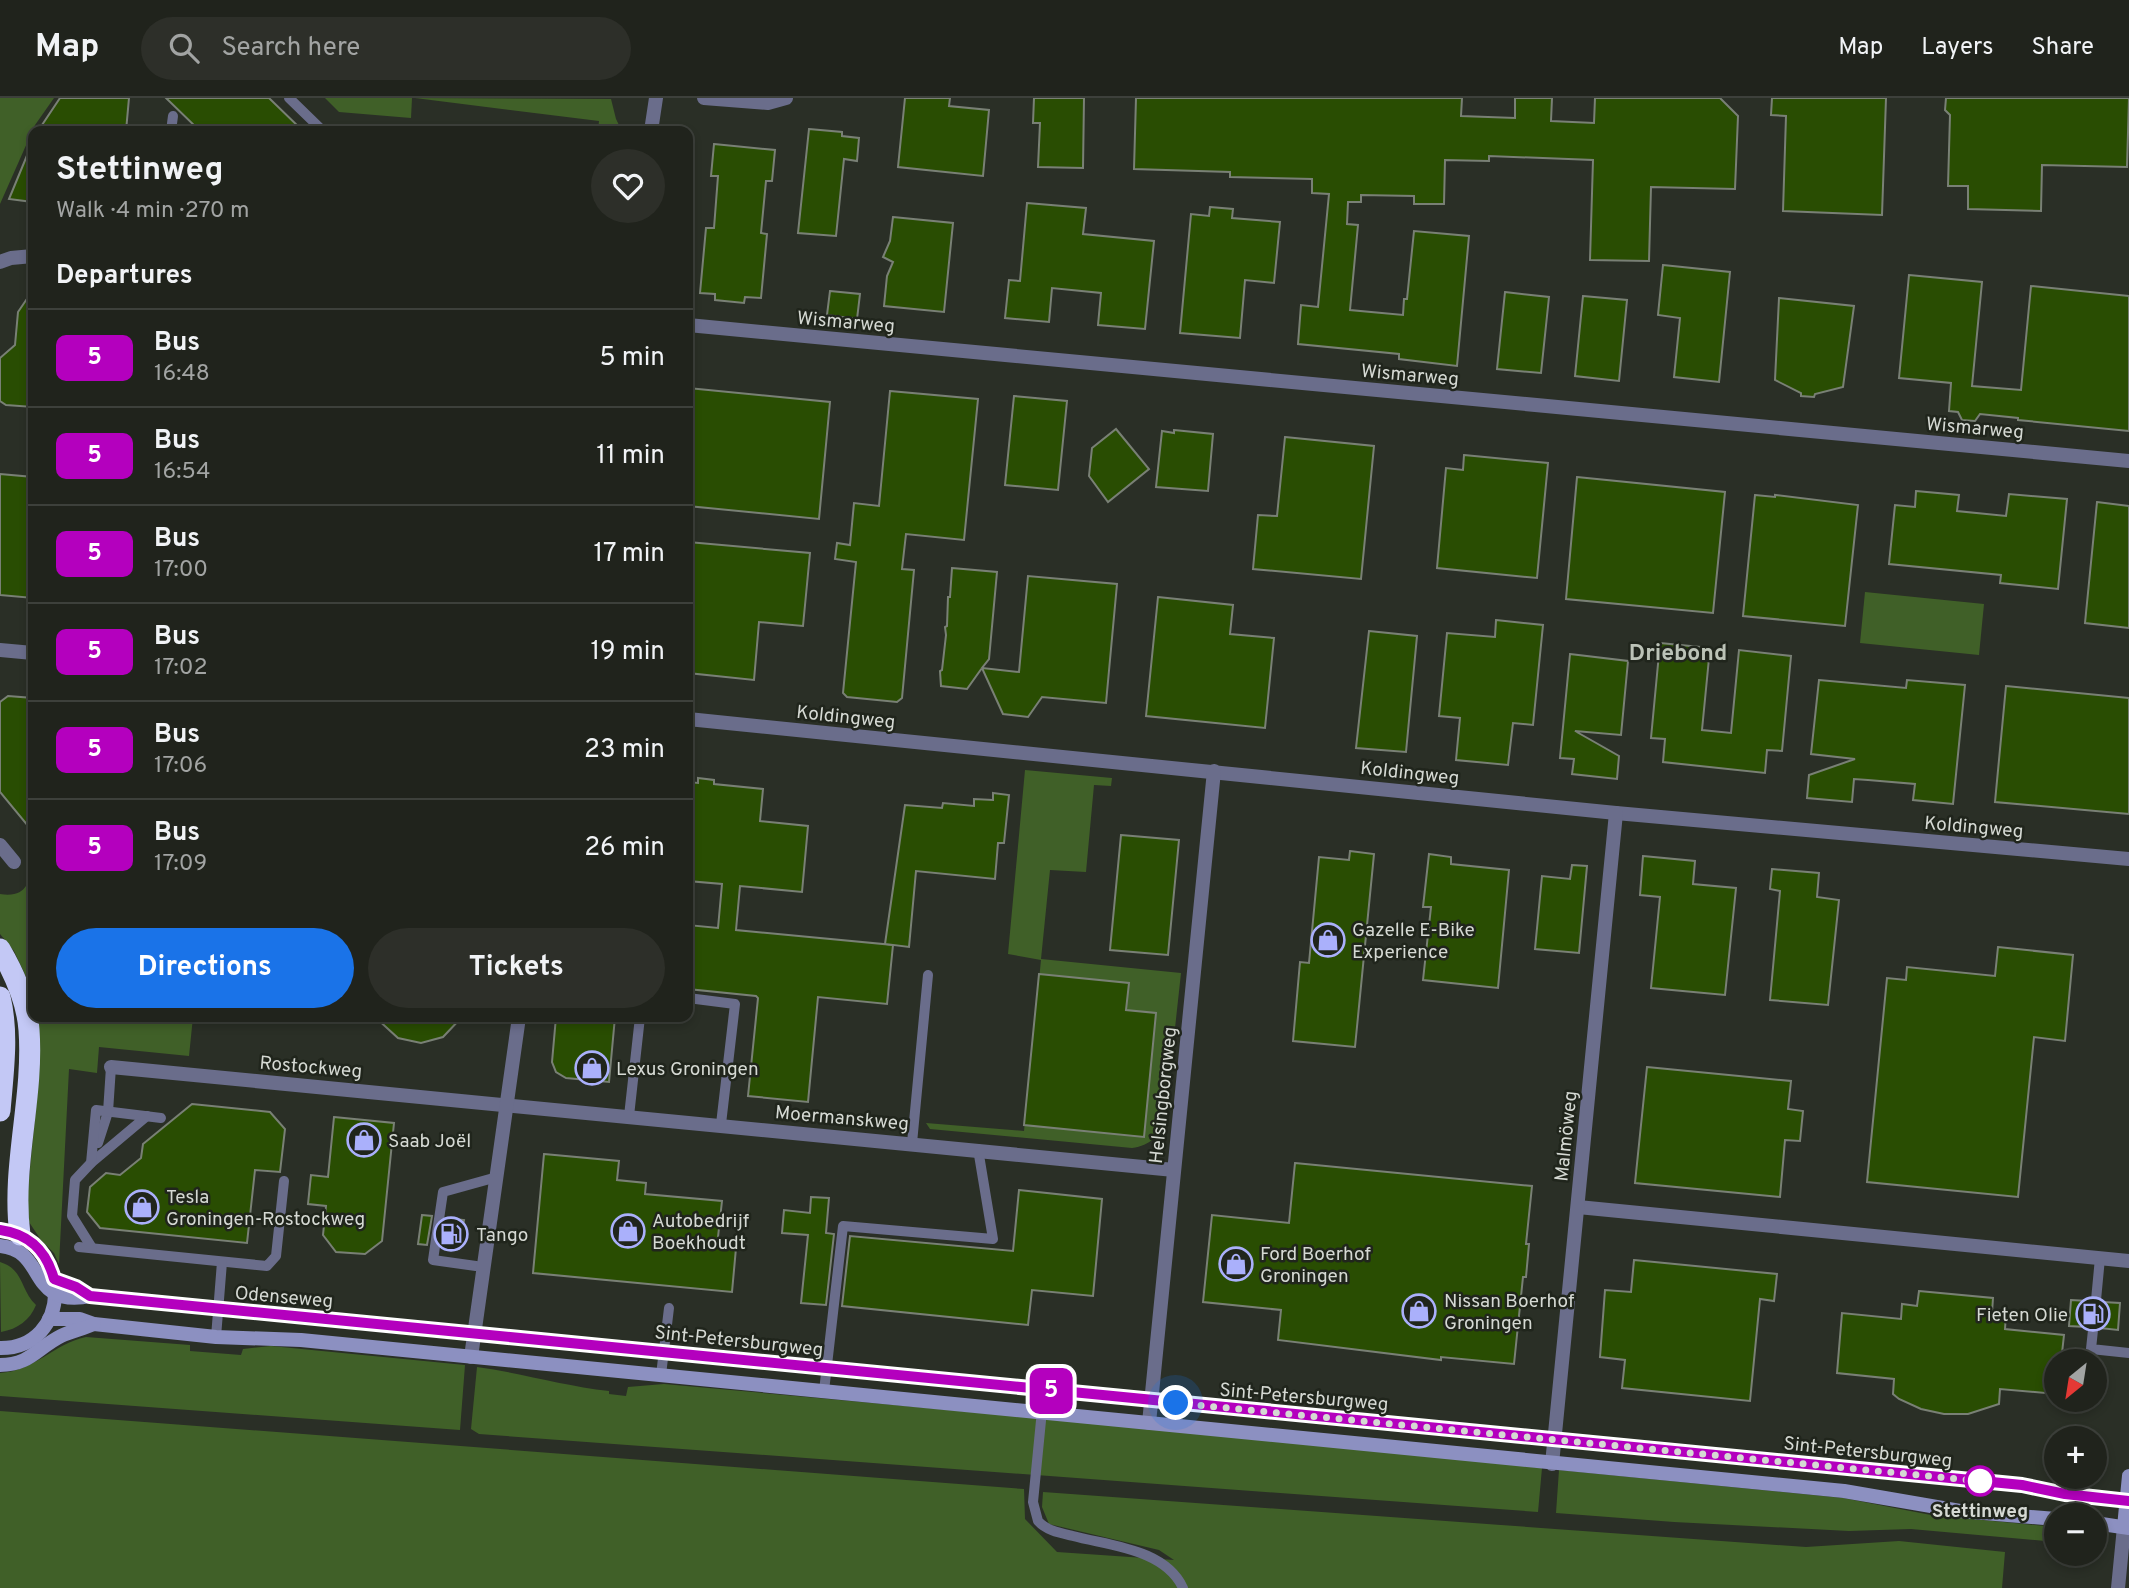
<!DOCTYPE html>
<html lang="en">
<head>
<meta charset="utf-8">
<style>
  body { margin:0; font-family:Overpass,sans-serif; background:#2d2f29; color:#f1f3f6; height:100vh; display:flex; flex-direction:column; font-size:26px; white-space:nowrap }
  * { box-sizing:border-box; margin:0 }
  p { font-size:23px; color:#a2a4a3 }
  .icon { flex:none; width:38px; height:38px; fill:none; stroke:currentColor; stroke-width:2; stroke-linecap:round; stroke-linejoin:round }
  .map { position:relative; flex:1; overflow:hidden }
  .panel { position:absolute; left:28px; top:28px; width:665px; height:896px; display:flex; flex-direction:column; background:#20231c; border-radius:14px; box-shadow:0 4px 10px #0003,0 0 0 2px #3d403b }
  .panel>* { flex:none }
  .badge { padding:0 14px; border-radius:10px; font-size:24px; line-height:46px }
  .needle { width:46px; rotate:210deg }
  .buttons { position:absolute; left:2044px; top:1251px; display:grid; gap:14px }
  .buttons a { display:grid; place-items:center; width:63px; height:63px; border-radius:50%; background:#20231c; box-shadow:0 4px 10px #0003,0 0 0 2px #3d403b; font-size:35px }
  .you { position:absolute; width:35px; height:35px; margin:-18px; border:5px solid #fff; border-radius:50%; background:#1a73e8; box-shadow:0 0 0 10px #1a73e833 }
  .map>.badge { position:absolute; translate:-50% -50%; box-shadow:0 0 0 4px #fff }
  h2 { padding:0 28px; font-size:26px; line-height:63px }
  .round { display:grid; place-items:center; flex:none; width:74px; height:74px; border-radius:37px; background:#2d2f29 }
  .summary { display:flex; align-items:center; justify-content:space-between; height:119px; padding:0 28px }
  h1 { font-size:33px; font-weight:700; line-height:52px }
  .primary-button { display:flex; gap:14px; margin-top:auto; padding:14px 28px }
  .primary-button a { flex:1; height:80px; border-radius:42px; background:#1a73e8; color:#fff; font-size:28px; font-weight:700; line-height:80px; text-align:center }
  .primary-button a+a { background:#2d2f29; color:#f1f3f6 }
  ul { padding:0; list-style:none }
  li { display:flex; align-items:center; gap:21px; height:98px; padding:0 28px; border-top:2px solid #3d403b }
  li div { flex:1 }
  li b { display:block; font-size:26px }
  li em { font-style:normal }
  li .badge { min-width:77px; font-weight:700; text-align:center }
  header { display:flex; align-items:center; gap:42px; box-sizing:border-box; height:98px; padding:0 35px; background:#20231c; border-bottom:2px solid #3d403b }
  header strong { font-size:33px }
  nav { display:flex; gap:38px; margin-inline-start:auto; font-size:24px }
  .search { width:490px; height:63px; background:#2d2f29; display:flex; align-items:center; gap:18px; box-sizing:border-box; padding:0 24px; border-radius:38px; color:#a2a4a3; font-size:26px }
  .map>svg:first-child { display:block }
  .green { fill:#406028 }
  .building { fill:#294d02; stroke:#798075; stroke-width:2 }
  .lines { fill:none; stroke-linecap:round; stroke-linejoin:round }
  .lane { stroke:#6a6d8b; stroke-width:10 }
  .street { stroke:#6a6d8b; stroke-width:14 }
  .secondary { stroke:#8c90c1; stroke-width:14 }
  .highway { stroke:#c3c8f5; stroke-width:21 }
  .line-casing { stroke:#fff; stroke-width:16 }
  .line { stroke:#b400be; stroke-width:10 }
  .walk { stroke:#d5d9d3; stroke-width:7; stroke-dasharray:0 12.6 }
  .stop-dot { fill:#fff; stroke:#b400be; stroke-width:3.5 }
  .labels { text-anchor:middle; stroke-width:5; stroke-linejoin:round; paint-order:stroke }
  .street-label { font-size:19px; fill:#d5d9d3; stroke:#20251c }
  .poi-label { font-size:19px; fill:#d5d9d3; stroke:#20251c; text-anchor:start }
  .stop-label { font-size:19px; font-weight:bold; fill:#d5d9d3; stroke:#20251c }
  .quarter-label { font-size:23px; font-weight:bold; fill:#bcc3b7; stroke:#20251c }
</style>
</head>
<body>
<header>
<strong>Map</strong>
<div class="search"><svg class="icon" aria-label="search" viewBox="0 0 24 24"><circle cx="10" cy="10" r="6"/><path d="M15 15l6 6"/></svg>Search here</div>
<nav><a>Map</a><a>Layers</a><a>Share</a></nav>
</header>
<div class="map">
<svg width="2129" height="1490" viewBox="0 0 2129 1490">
  <rect width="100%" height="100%" fill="#2a2f26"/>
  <g class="green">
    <path d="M0,0H54L35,27L0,106Z"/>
    <path d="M325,0H412L411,20L339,14Z"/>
    <path d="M415,0L611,1L616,21L622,33H598L599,23Z"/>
    <path d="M1865,494L1984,506L1979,557L1860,545Z"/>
    <path d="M1025,672L1112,680L1111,688L1094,687L1086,774L1050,772L1041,861L1181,875L1165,1022C1158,1039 1151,1047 1132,1050L930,1031L926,1025L1024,1033L1041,862L1008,856Z"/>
    <path d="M33,763V905L30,887L14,853L0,836V796C26,800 30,785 33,763Z"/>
    <path d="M36,919H193L189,958L99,949L97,975L69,971L59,1166L54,1155L41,1142L29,1124L27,1101L39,978Z"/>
    <path d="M0,1164C24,1171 20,1192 36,1207C30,1222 18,1231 1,1234Z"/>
    <path d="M86,1239L190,1247V1253L241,1257L243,1251L271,1248L465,1267L460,1332L0,1298V1275C35,1273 53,1246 86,1239Z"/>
    <path d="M477,1269C521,1275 564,1288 609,1293V1296L626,1298L628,1289L664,1286L1181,1333L1542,1370L1538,1414L479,1336L471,1331Z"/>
    <path d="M0,1313L1024,1391L1025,1421L1057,1454L1174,1462L1159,1452L1049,1426L1042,1409L1043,1394L1806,1449L1899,1443L2005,1454L2002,1490H0Z"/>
    <path d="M1559,1372L1843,1400L1931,1417L2056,1429V1444L1911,1431L1849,1433L1674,1424L1556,1415Z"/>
  </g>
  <g class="building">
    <path d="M60,0H129L126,33H38Z"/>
    <path d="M166,0H269L303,33H200Z"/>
    <path d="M905,0H950L949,8L989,12L983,78L898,69Z"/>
    <path d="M1034,0H1084L1083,70L1038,69L1040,25H1033Z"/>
    <path d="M1136,0H1462L1461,18L1515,20V0H1552L1551,23L1594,25L1595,0H1720L1738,18L1735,91L1651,89L1649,163L1590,162L1593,62L1489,58V63L1445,62L1444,106H1414V98L1361,97V104H1348L1347,126L1358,127L1350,212L1403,217L1404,201H1407L1414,133L1469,138L1457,268L1399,261V256L1298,246L1301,207L1318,209L1329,96L1312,95V81L1230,79V74L1134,71Z"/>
    <path d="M1772,0H1886L1882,117L1783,113L1786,18L1771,17Z"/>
    <path d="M1946,0H2129L2127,69L2042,67L2041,113L1968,111V88H1948L1950,17L1945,12Z"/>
    <path d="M809,31L842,34V38L859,40L857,63L844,61L836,138L798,135Z"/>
    <path d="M33,43V104L9,101Z"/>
    <path d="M714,46L775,52L772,83H766L761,135L767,136L761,200L745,199L744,205L715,202V196L700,195L706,130H714L718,78H711Z"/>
    <path d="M1027,105L1086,110L1083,136L1154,143L1145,231L1098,227L1101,195L1052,190L1049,224L1005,220L1009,182L1020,183Z"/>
    <path d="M1210,109L1233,111L1232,120L1280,124L1274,185L1245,182L1240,240L1180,235L1191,116L1209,118Z"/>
    <path d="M893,119L953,125L944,214L884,208L887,178L893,164L883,159L890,143Z"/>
    <path d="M1663,167L1730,174L1719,284L1674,279L1680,220L1658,217Z"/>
    <path d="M1909,177L1982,184L1972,288L2021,292L2031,188L2129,198V333L2018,322V320L1980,316L1975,323L1962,322L1958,314L1949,313L1951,285L1899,280Z"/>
    <path d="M33,192V309L6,307L0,303V260L15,247L18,214Z"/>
    <path d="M830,193L860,196L857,221L827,217Z"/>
    <path d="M1505,194L1549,199L1541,275L1497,271Z"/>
    <path d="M1583,198L1627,202L1619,283L1575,278Z"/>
    <path d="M1779,200L1854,208L1843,289L1815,296L1814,299L1801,298V295L1775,282Z"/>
    <path d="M688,290L830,304L819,421L688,408Z"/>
    <path d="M890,293L978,301L964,442L906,436L902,471L914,472L902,600L897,604L847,599L843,595L856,464L835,461L837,445L850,447L854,405L879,408Z"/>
    <path d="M1014,298L1067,303L1058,392L1005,387Z"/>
    <path d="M1116,331L1149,371L1108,404L1089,378L1092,350Z"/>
    <path d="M1174,332L1213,336L1208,393L1156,389L1162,333L1174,335Z"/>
    <path d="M1285,339L1374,348L1361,481L1253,471L1258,417L1277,418Z"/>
    <path d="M1464,357L1548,365L1537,480L1437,470L1446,370L1463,372Z"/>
    <path d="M0,376L33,379V500L0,497Z"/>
    <path d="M1577,379L1725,394L1713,515L1566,501Z"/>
    <path d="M1916,393L1959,397L1957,413L2006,418L2009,396L2067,401L2058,491L2000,485L2001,477L1889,466L1895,407L1915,409Z"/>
    <path d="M1755,397L1775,399V397L1858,407L1845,528L1743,518Z"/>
    <path d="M2097,404L2129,408V530L2085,525Z"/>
    <path d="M688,444L810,455L803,528L759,524L754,582L688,575Z"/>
    <path d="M952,470L997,474L989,561L982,570L1019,574L1028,478L1117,486L1106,605L1042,599L1028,619L1003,616L982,570L967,591L941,588L940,573L942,572L946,537L945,529L947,528L948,499H950Z"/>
    <path d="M1158,499L1233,507L1230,536L1274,540L1265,630L1146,618Z"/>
    <path d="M1496,522L1543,527L1533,627L1513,625L1508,667L1456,662L1460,620L1439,618L1447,535L1495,539Z"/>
    <path d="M1369,533L1417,538L1406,654L1356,650Z"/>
    <path d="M1660,545L1710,550L1702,632L1731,635L1739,552L1791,558L1782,653L1767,652L1765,675L1663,664L1665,641L1651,640Z"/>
    <path d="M1570,556L1628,563L1621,637L1575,633L1619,658L1617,681L1572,676L1574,661L1560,660Z"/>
    <path d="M1819,582L1906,590L1907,582L1965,587L1953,706L1913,702L1915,686L1868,682L1854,681L1852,704L1807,700L1809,677L1855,661L1811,656Z"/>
    <path d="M2006,588L2129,600V716L1995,704Z"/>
    <path d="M8,598L33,600V734L0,694V604Z"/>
    <path d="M698,680L714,682V686L763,691L760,723L808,728L802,794L740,788L736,832L893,847L887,906L818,899L808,1004L748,998L758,900L756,898L688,891V827L718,830L722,786L688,783V684L698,685Z"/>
    <path d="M993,695L1009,697L1004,745H998L995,781L916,773L909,849L885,846L905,707L942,710L943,705L974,708V701L993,702Z"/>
    <path d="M1121,737L1179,742L1168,857L1110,852Z"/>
    <path d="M1350,753L1374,756L1355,949L1293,943L1300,864L1309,865L1319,759L1349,762Z"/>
    <path d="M1429,756L1451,759V766L1509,772L1498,890L1423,882L1431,809H1423Z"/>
    <path d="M1643,758L1695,763L1693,786L1736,790L1725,897L1651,890L1660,799L1640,797Z"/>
    <path d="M1572,767L1587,768L1579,855L1535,851L1542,778L1570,781Z"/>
    <path d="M1772,771L1819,775L1817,799L1839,802L1828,907L1770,902L1780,793L1770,791Z"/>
    <path d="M1998,849L2073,857L2065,943L2034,939L2018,1099L1867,1084L1887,880L1906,882L1907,869L1995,878Z"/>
    <path d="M1039,876L1129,885L1126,912L1156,915L1144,1039L1024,1027Z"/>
    <path d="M375,919H462L443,939L421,945L398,940Z"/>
    <path d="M556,919H615L609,984L566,980L556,974L552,964Z"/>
    <path d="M1647,969L1791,983L1788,1011L1803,1013L1800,1043L1785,1042L1780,1099L1635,1085Z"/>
    <path d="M192,1006L270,1014L285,1031L280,1074L255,1072L247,1145L100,1130L87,1114L90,1089L106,1075L120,1077L141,1060L143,1046Z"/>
    <path d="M334,1019L394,1025L382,1143L365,1156L336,1154L323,1137L326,1108L308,1106L311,1077L328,1079Z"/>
    <path d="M544,1056L619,1063L617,1082L646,1085L645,1096L722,1103L717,1148L736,1150L732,1194L533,1175Z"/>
    <path d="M1295,1065L1532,1088L1526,1146H1529L1526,1179H1523L1514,1266L1441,1259V1262L1278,1242L1281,1212L1203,1204L1212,1117L1289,1125Z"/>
    <path d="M1019,1092L1102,1101L1093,1198L1032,1192L1028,1227L842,1208L850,1138L1013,1153Z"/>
    <path d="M811,1099L829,1100L826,1135L834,1136L826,1207L801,1205L808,1137L782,1135L784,1112L810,1115Z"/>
    <path d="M422,1117L432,1118L427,1147L418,1146Z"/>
    <path d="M447,1120L464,1122L459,1151L443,1149Z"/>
    <path d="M1634,1162L1777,1176L1774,1203L1760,1201L1750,1303L1622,1290L1625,1262L1600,1259L1605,1192L1631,1194Z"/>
    <path d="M1919,1193L1993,1200L1992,1215L2006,1216L2005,1231L2064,1237L2061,1264H2056V1296L2000,1291L1999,1306L1968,1316H1944L1921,1311L1899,1301L1893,1296L1894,1281L1837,1275L1842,1215L1901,1221L1902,1206L1917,1208Z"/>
    <path d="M2071,1202L2088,1203L2091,1208L2096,1210L2103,1204L2120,1205L2118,1232L2100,1230L2093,1224L2086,1229L2069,1228Z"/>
  </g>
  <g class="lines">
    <g class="lane">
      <path d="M289,0L323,33"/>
      <path d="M171,33L173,18"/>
      <path d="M688,900L735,906L721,1026"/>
      <path d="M629,1018L640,919"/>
      <path d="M98,1045L108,1014L111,969"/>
      <path d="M912,1045L928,877"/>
      <path d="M91,1065L147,1018"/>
      <path d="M79,1149L267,1168L276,1158L284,1083"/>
      <path d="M92,1150L72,1118L75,1082L91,1065L96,1012L161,1020"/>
      <path d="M483,1169L433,1162L443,1094L497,1079"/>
      <path d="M2096,1202L2100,1160"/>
      <path d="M2093,1232L2091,1251L2129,1255"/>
      <path d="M216,1239L222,1164"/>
      <path d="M661,1277L669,1210"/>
      <path d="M1044,1292L1033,1404L1038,1423C1047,1433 1060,1435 1073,1438C1110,1448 1165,1451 1183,1490"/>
      <path d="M824,1293L843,1128L993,1141L978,1051"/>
    </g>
    <g class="street">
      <path d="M704,0L768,5L786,0"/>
      <path d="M651,33L656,0"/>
      <path d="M0,164L11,160L33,158"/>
      <path d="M688,227L2129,363"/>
      <path d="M0,552L33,555"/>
      <path d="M688,621L1616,715L2129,761"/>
      <path d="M0,747L14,764"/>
      <path d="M111,969L1174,1072"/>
      <path d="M1578,1109L2129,1163"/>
      <path d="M471,1259L519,919"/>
      <path d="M1149,1325L1214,673"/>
      <path d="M1552,1366L1616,715"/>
      <path d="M2118,1490L2124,1429"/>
    </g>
    <g class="secondary">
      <path d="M0,1132C76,1144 71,1251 0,1250"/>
      <path d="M0,1148C48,1152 26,1211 91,1198L2022,1387L2065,1396L2129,1403"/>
      <path d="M54,1181L76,1189L91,1198"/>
      <path d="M49,1221H80L94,1226L216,1239L301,1242L1844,1393L1960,1413L2056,1421"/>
      <path d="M0,1267C30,1267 37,1250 61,1238C71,1233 83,1231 94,1226"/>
      <path d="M2095,1425L2129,1430"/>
      <path d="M2124,1429L2129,1378"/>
    </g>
    <g class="highway">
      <path d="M0,851C14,875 27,903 29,932C34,1000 11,1069 20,1137"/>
      <path d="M0,899C9,936 3,976 0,1013"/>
    </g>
  </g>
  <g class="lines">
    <defs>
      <path id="line" d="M0,1132C29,1136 46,1152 54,1181L76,1189L90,1198L2022,1387L2065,1396L2129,1403"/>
    </defs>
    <use href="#line" class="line-casing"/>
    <use href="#line" class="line"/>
    <path class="walk" d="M1176,1305L1980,1383"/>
  </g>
  <defs>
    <symbol id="shop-ring" viewBox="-11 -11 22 22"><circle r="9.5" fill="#20251c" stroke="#aab0fb" stroke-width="1.5"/><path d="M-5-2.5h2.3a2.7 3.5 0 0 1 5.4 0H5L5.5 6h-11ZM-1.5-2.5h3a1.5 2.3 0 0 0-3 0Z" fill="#aab0fb"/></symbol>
    <symbol id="fuel-ring" viewBox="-11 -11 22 22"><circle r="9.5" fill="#20251c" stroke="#aab0fb" stroke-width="1.5"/><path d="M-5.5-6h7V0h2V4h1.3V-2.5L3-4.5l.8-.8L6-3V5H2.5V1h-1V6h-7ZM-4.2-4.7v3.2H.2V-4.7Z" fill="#aab0fb"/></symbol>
  </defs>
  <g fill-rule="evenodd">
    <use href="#shop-ring" x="1309" y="823" width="38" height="38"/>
    <use href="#shop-ring" x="573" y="951" width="38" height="38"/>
    <use href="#shop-ring" x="345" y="1023" width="38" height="38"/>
    <use href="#shop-ring" x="123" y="1090" width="38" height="38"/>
    <use href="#shop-ring" x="609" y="1114" width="38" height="38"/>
    <use href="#fuel-ring" x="432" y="1117" width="38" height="38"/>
    <use href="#shop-ring" x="1217" y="1147" width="38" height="38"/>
    <use href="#shop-ring" x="1400" y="1194" width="38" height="38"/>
    <use href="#fuel-ring" x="2074" y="1197" width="38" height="38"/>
  </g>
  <circle class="stop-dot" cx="1980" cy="1383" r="14"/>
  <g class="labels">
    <g class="street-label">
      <text transform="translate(846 223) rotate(5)" y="7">Wismarweg</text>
      <text transform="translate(1410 276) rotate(5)" y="7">Wismarweg</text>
      <text transform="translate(1975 329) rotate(5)" y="7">Wismarweg</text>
      <text transform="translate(846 618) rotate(6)" y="7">Koldingweg</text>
      <text transform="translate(1410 674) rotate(6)" y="7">Koldingweg</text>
      <text transform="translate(1974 728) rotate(5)" y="7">Koldingweg</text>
      <text transform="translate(311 968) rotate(5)" y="7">Rostockweg</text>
      <text transform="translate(1162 997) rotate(-84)" y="7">Helsingborgweg</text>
      <text transform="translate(842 1019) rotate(5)" y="7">Moermanskweg</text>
      <text transform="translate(1565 1038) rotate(-84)" y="7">Malmöweg</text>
      <text transform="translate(284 1198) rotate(5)" y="7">Odenseweg</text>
      <text transform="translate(739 1242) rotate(6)" y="7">Sint-Petersburgweg</text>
      <text transform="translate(1304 1298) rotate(5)" y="7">Sint-Petersburgweg</text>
      <text transform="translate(1868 1353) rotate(6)" y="7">Sint-Petersburgweg</text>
    </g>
    <g class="poi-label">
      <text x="1352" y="838">Gazelle E-Bike<tspan x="1352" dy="22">Experience</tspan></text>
      <text x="616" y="977">Lexus Groningen</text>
      <text x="388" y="1049">Saab Joël</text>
      <text x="166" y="1105">Tesla<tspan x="166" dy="22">Groningen-Rostockweg</tspan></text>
      <text x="652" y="1129">Autobedrijf<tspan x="652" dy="22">Boekhoudt</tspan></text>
      <text x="476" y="1143">Tango</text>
      <text x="1260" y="1162">Ford Boerhof<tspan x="1260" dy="22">Groningen</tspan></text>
      <text x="1444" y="1209">Nissan Boerhof<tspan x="1444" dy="22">Groningen</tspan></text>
      <text x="2068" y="1223" text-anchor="end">Fieten Olie</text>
    </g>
    <g class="stop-label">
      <text x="1980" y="1419">Stettinweg</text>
    </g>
    <g class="quarter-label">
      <text x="1678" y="562">Driebond</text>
    </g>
  </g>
</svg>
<div class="buttons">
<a><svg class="needle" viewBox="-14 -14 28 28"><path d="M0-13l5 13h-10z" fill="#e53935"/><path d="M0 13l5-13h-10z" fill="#a2a4a3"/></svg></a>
<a>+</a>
<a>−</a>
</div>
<div class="you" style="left:1176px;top:1305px"></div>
<b class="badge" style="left:1051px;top:1293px;background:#b400be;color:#fff">5</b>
<section class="panel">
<div class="summary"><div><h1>Stettinweg</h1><p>Walk · 4 min · 270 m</p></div><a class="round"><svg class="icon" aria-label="heart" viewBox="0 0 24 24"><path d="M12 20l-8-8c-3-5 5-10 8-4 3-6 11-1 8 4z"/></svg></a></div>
<h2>Departures</h2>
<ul>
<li><span class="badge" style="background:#b400be;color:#fff">5</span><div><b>Bus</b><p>16:48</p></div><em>5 min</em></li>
<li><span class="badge" style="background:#b400be;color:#fff">5</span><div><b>Bus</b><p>16:54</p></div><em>11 min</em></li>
<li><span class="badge" style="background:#b400be;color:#fff">5</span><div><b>Bus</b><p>17:00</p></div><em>17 min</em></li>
<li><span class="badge" style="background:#b400be;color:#fff">5</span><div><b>Bus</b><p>17:02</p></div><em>19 min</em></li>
<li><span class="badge" style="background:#b400be;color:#fff">5</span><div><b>Bus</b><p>17:06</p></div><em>23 min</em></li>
<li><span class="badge" style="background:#b400be;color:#fff">5</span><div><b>Bus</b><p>17:09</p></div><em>26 min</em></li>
</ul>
<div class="primary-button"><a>Directions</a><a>Tickets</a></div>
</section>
</div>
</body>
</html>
